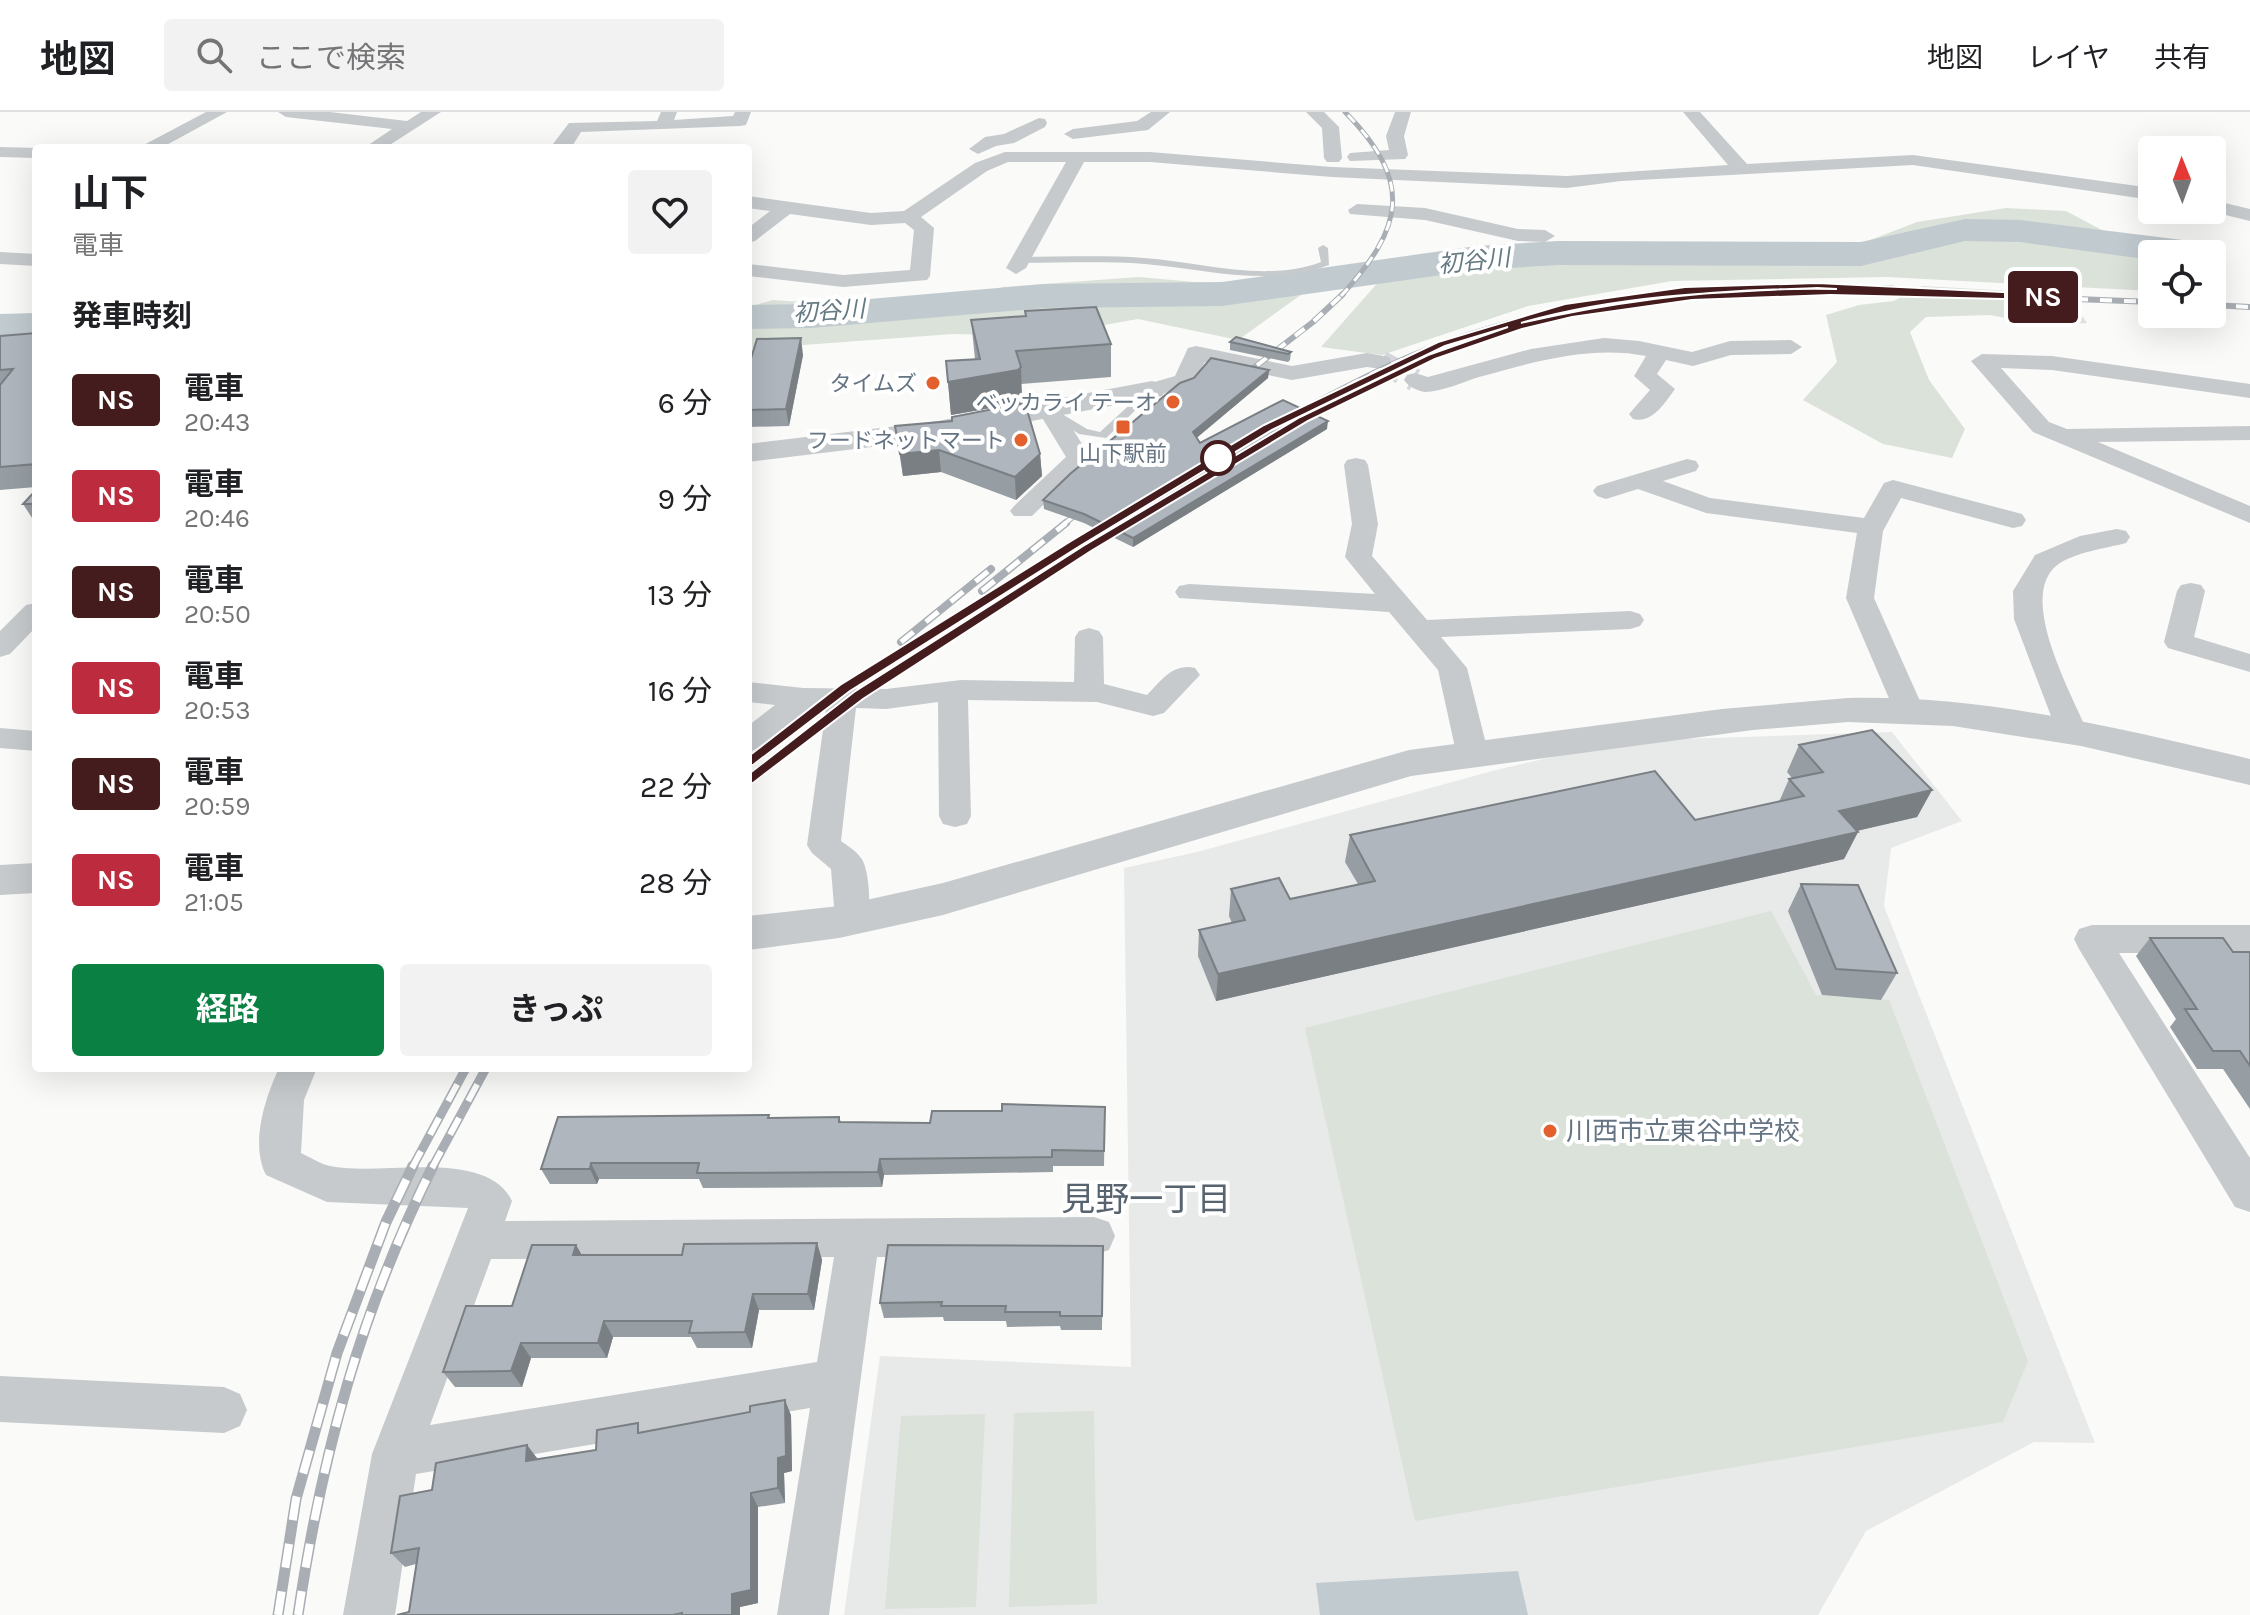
<!DOCTYPE html>
<html lang="ja">
<head>
<meta charset="utf-8">
<style>
  body { margin:0; font-family:Karla,"Noto Sans JP",sans-serif; background:#f2f2f2; color:#202124; height:100vh; display:flex; flex-direction:column; font-size:30px; white-space:nowrap }
  * { box-sizing:border-box; margin:0 }
  p { font-size:26px; color:#757577 }
  .icon { flex:none; width:44px; height:44px; fill:none; stroke:currentColor; stroke-width:2; stroke-linecap:round; stroke-linejoin:round }
  .map { position:relative; flex:1; overflow:hidden }
  .drawer { position:absolute; left:32px; top:32px; width:720px; height:928px; display:flex; flex-direction:column; background:#fff; border-radius:8px; box-shadow:0 8px 32px #0002 }
  .drawer>* { flex:none }
  .badge { padding:0 16px; border-radius:6px; font-size:28px; line-height:52px }
  .needle { width:52px; rotate:359deg }
  .controls { position:absolute; left:2138px; top:24px; display:grid; gap:16px }
  .controls a { display:grid; place-items:center; width:88px; height:88px; border-radius:8px; background:#fff; box-shadow:0 8px 32px #0002; font-size:40px }
  .map>.badge { position:absolute; translate:-50% -50%; box-shadow:0 0 0 4px #fff }
  h2 { padding:0 40px; font-size:30px; line-height:72px }
  .round { display:grid; place-items:center; flex:none; width:84px; height:84px; border-radius:8px; background:#f2f2f2 }
  .overview { display:flex; align-items:center; justify-content:space-between; height:136px; padding:0 40px }
  h1 { font-size:38px; font-weight:700; line-height:60px }
  .primary-button { display:flex; gap:16px; margin-top:auto; padding:16px 40px }
  .primary-button a { flex:1; height:92px; border-radius:8px; background:#0b8043; color:#fff; font-size:32px; font-weight:700; line-height:92px; text-align:center }
  .primary-button a+a { background:#f2f2f2; color:#202124 }
  ul { padding:0; list-style:none }
  li { display:flex; align-items:center; gap:24px; height:96px; padding:0 40px }
  li div { flex:1 }
  li b { display:block; font-size:30px }
  li em { font-style:normal }
  li .badge { min-width:88px; font-weight:700; text-align:center }
  header { display:flex; align-items:center; gap:48px; box-sizing:border-box; height:112px; padding:0 40px; background:#fff; border-bottom:2px solid #e0e0e0 }
  header strong { font-size:38px }
  nav { display:flex; gap:44px; margin-inline-start:auto; font-size:28px }
  .search { width:560px; height:72px; background:#f2f2f2; display:flex; align-items:center; gap:20px; box-sizing:border-box; padding:0 28px; border-radius:8px; color:#757577; font-size:30px }
  .map>svg:first-child { display:block }
  .built { fill:#e8e9e9 }
  .green { fill:#dbe2d9 }
  .water { fill:#c1cacf }
  .lines { fill:none; stroke-linecap:round; stroke-linejoin:round }
  .river { fill:#c1cacf; fill-rule:evenodd }
  .minor-tunnel { stroke:#d5d8db; stroke-width:23; stroke-dasharray:23 12; stroke-linecap:butt }
  .service { fill:#c6cacd; fill-rule:evenodd }
  .minor { fill:#c6cacd; fill-rule:evenodd }
  .tertiary { fill:#c6cacd; fill-rule:evenodd }
  .rail-far4-casing { stroke:#a8aeb4; stroke-width:5 }
  .rail-far3-casing { stroke:#a8aeb4; stroke-width:6 }
  .rail-far2-casing { stroke:#a8aeb4; stroke-width:8 }
  .rail-far1-casing { stroke:#a8aeb4; stroke-width:9 }
  .rail-casing { stroke:#a8aeb4; stroke-width:11 }
  .rail-far4 { stroke:#fff; stroke-width:3; stroke-dasharray:10; stroke-linecap:butt }
  .rail-far3 { stroke:#fff; stroke-width:4; stroke-dasharray:12; stroke-linecap:butt }
  .rail-far2 { stroke:#fff; stroke-width:5; stroke-dasharray:16; stroke-linecap:butt }
  .rail-far1 { stroke:#fff; stroke-width:6; stroke-dasharray:19; stroke-linecap:butt }
  .rail { stroke:#fff; stroke-width:8; stroke-dasharray:24; stroke-linecap:butt }
  .wall { fill:#969da3 }
  .shaded-wall { fill:#7a7f84 }
  .building { fill:#afb6bd; stroke:#7a7f84; stroke-width:2 }
  .line { fill:#451c1d; stroke:#fff; stroke-width:2; fill-rule:evenodd }
  .poi-dot { fill:#e45f2e; stroke:#fff; stroke-width:3 }
  .stop-dot { fill:#fff; stroke:#451c1d; stroke-width:4 }
  .labels { text-anchor:middle; stroke-width:8; stroke-linejoin:round; paint-order:stroke }
  .far-poi-label { font-size:22px; fill:#657483; stroke:#fff; text-anchor:end }
  .far-water-label { font-size:24px; font-style:italic; fill:#657a83; stroke:#fff }
  .poi-label { font-size:26px; fill:#657483; stroke:#fff; text-anchor:start }
  .near-neighbourhood-label { font-size:34px; fill:#57636e; stroke:#fff }
</style>
</head>
<body>
<header>
<strong>地図</strong>
<div class="search"><svg class="icon" aria-label="search" viewBox="0 0 24 24"><circle cx="10" cy="10" r="6"/><path d="M15 15l6 6"/></svg>ここで検索</div>
<nav><a>地図</a><a>レイヤ</a><a>共有</a></nav>
</header>
<div class="map">
<svg width="2250" height="1503" viewBox="0 0 2250 1503">
  <rect width="100%" height="100%" fill="#fafaf8"/>
  <path class="built" d="M1892,620L1962,709L1891,736L1884,794L2095,1331L2034,1330L1866,1419L1818,1503H844L880,1244L1131,1255L1124,756L1197,740L1496,658L1620,629Z"/>
  <g class="green">
    <path d="M2006,96L2066,99L2147,142L2152,156V179L1887,165L1672,169L1528,194L1382,243L1321,235L1381,167L1638,132L1754,131L1804,137L1860,132L1917,110Z"/>
    <path d="M1139,165L1305,180L1238,228L1138,207L1043,224L953,222L748,237V195L773,188L939,199L1003,175Z"/>
    <path d="M1922,174L2045,181L2076,195L2087,211L2040,213L1990,203L1926,205L1910,220L1929,268L1965,317L1952,346L1883,332L1803,288L1837,250L1826,203L1859,193L1894,189Z"/>
    <path d="M1771,799L1816,883L1889,888L2028,1249L2003,1310L1415,1409L1305,916Z"/>
    <path d="M1094,1299L1097,1492L1009,1495L1014,1301Z"/>
    <path d="M985,1302L976,1495L885,1497L901,1304Z"/>
  </g>
  <path class="water" d="M1518,1459L1528,1503H1320L1316,1471Z"/>
  <g class="lines">
    <g class="river">
      <path d="M1965,107L2020,108L2199,130L2213,134L2218,142L2212,150V142H2152V148L2020,130L1965,129L1861,154L1558,153L1477,158L1222,194L1044,196L811,216L748,217V193L811,192L1044,172L1222,170L1477,134L1558,129L1861,130Z"/>
      <path d="M36,201V227L0,228V202Z"/>
    </g>
    <path class="minor-tunnel" d="M1381,250L1415,268"/>
    <g class="service">
      <path d="M1323,133L1328,136L1329,153C1270,176 1206,157 1145,152C1103,149 1061,151 1020,151L1015,148L1020,145C1061,145 1103,143 1144,146C1201,150 1265,171 1321,150L1318,136Z"/>
      <path d="M1148,276L1157,278L1106,326L1079,322L1047,301L1057,299L1087,317L1100,320Z"/>
    </g>
    <g class="minor">
      <path d="M206,0H227L161,36H138Z"/>
      <path d="M278,0H330L407,9L421,0H441L385,36H364L392,17L286,5Z"/>
      <path d="M661,0H677L674,8L733,4L735,0H751L746,13L740,14L581,20L571,36H550L569,11L657,9Z"/>
      <path d="M1151,0H1170L1148,18L1073,27L1064,22L1073,17L1137,9Z"/>
      <path d="M1306,0H1324L1339,15L1342,46L1339,50H1327L1324,46L1322,16Z"/>
      <path d="M1395,0H1411L1404,24L1408,43L1405,47L1350,49L1347,45L1350,41L1389,38L1386,24Z"/>
      <path d="M1683,0H1700L1747,52L1913,43L2152,76V88L1913,53L1621,69L1567,76L1332,65L1150,50H1084L1026,156L1016,162L1006,156L1066,50H1008L987,59L921,105L934,116L930,164L927,168L843,175L748,164V152L843,163L910,158L914,118L905,111L871,113L790,102L755,129L748,131V116L770,99L748,96V84L871,101L904,99L975,51L1005,40H1150L1332,55L1567,64L1728,53Z"/>
      <path d="M1039,6L1045,7L1047,11L1045,15L1014,31L996,34L978,42L969,37L985,25L1004,22Z"/>
      <path d="M0,35L37,36L36,46L0,45Z"/>
      <path d="M2212,88L2250,97V109L2205,98H2212Z"/>
      <path d="M1357,92L1425,96L1518,117L1545,118L1555,124L1545,130L1518,129L1425,108L1350,102L1348,98Z"/>
      <path d="M0,140L36,142V154L0,152Z"/>
      <path d="M1604,226L1639,229L1692,240L1730,229L1791,228L1802,235L1791,242L1731,243L1693,254L1666,248L1657,262L1675,277C1664,292 1652,312 1633,307L1629,302L1650,278L1634,264L1646,244C1591,233 1533,250 1479,265C1463,270 1441,280 1425,280C1417,279 1408,274 1404,268L1407,263L1415,261L1428,265L1531,237Z"/>
      <path d="M1196,234L1292,254L1367,241L1389,245L1392,250L1381,257L1367,255L1292,268L1205,250L1191,273L1152,285L1144,283L1140,278L1144,273L1175,264L1188,236Z"/>
      <path d="M1982,242L2052,244L2250,272V286L2052,258L2001,256L2049,310L2067,317L2250,314V328L2098,330L2250,394V411L2033,320L1971,249Z"/>
      <path d="M1050,292L1058,294L1091,346L1032,404H1014L1010,399L1014,394L1066,345L1038,299L1042,294Z"/>
      <path d="M1356,346L1365,348L1368,353L1378,412L1372,444L1427,508L1630,499L1640,502L1644,508L1640,514L1630,517L1441,525L1467,556L1488,640L1483,647L1472,650L1461,647L1456,640L1438,558L1389,500L1179,486L1175,480L1179,474L1189,472L1375,482L1345,445L1352,412L1344,353L1347,348Z"/>
      <path d="M1687,347L1696,349L1699,354L1696,359L1663,369L1710,386L1864,406L1884,371L1893,368L2022,402L2026,408L2022,414L2013,416L1901,386L1883,419L1874,486L1924,598L1920,605L1909,608L1898,605L1894,598L1846,486L1857,421L1706,401L1638,377L1606,387L1597,384L1593,379L1597,374Z"/>
      <path d="M2117,417L2126,419L2130,425L2126,431C2107,436 2071,441 2056,454C2018,487 2071,580 2086,617L2082,624L2071,627L2060,624L2056,617L2014,507L2013,479L2035,443L2080,424Z"/>
      <path d="M2191,471L2201,473L2205,479L2194,525L2250,542V560L2168,536L2164,530L2177,479L2181,473Z"/>
      <path d="M36,491V515L10,542L0,545V519L26,493Z"/>
      <path d="M1089,516L1099,519L1103,525L1104,572L1147,583C1162,568 1173,551 1195,556L1200,563L1164,601L1153,604L1097,590L968,588L971,704L967,712L955,715L943,712L939,704L938,590L886,597L856,596L841,729C848,734 856,739 861,746C870,757 872,804 865,816L853,820L841,816L835,807L831,757L812,741L807,733L826,596C793,596 778,632 748,640V614L775,593L748,590V570L803,576L886,577L961,568L1074,570L1075,525L1079,519Z"/>
      <path d="M0,616L36,619V639L0,636Z"/>
      <path d="M2092,813H2250V841H2119L2250,1046V1100L2235,1095L2079,837L2074,827L2079,817Z"/>
      <path d="M279,956H317L304,988L301,1041C310,1045 320,1052 330,1054C379,1065 486,1035 512,1089L505,1109L1094,1105L1109,1110L1115,1124L1109,1138L1094,1143L877,1145L829,1503H777L810,1296L416,1362L395,1503H343L372,1342L468,1096L327,1090L266,1063C250,1032 265,986 279,956ZM834,1145L817,1250L430,1313L491,1147Z"/>
      <path d="M0,1264L224,1275L240,1282L247,1298L240,1314L224,1321L0,1310Z"/>
    </g>
    <g class="tertiary">
      <path d="M1152,269L1162,272L1166,278L1162,284L938,327L748,350V332L938,309Z"/>
      <path d="M1848,586C1985,583 2118,616 2250,647V673L2081,634L1953,614L1848,610L1753,618L1411,664L943,803L839,826L748,838V804L839,794L943,771L1409,638L1722,597Z"/>
      <path d="M36,751V781L0,783V753Z"/>
    </g>
    <defs>
      <g id="rail-far4">
        <path d="M1341,184C1404,115 1414,70 1345,0"/>
        <path d="M1642,184L1779,174L1893,176"/>
      </g>
      <g id="rail-far3">
        <path d="M2076,187L2152,190"/>
        <path d="M2212,193L2250,195"/>
        <path d="M1238,268L1313,210L1343,182"/>
        <path d="M1285,307C1330,283 1376,258 1423,239C1498,209 1577,193 1656,182"/>
        <path d="M1063,413L1087,393"/>
        <path d="M1107,413L1116,407"/>
      </g>
      <g id="rail-far2">
        <path d="M982,479L1066,411"/>
        <path d="M901,530L991,457"/>
        <path d="M845,576L1110,411"/>
        <path d="M858,583L918,544"/>
        <path d="M748,650L851,571"/>
        <path d="M748,668L866,577"/>
      </g>
      <g id="rail-far1">
        <path d="M412,1056L466,956"/>
        <path d="M432,1056L486,956"/>
      </g>
      <g id="rail">
        <path d="M278,1503L296,1387L337,1241L386,1110L413,1054"/>
        <path d="M298,1503C322,1342 360,1201 433,1054"/>
      </g>
    </defs>
    <use href="#rail-far4" class="rail-far4-casing"/>
    <use href="#rail-far3" class="rail-far3-casing"/>
    <use href="#rail-far2" class="rail-far2-casing"/>
    <use href="#rail-far1" class="rail-far1-casing"/>
    <use href="#rail" class="rail-casing"/>
    <use href="#rail-far4" class="rail-far4"/>
    <use href="#rail-far3" class="rail-far3"/>
    <use href="#rail-far2" class="rail-far2"/>
    <use href="#rail-far1" class="rail-far1"/>
    <use href="#rail" class="rail"/>
  </g>
  <g class="wall">
    <path d="M1025,199L1111,232V265L1021,272L1022,288L1020,291L951,303L946,249L975,247L971,208L1025,204Z"/>
    <path d="M36,221V375L0,378V224Z"/>
    <path d="M1230,230L1291,240L1290,248L1288,250L1230,238Z"/>
    <path d="M803,243L789,314L748,315V256Z"/>
    <path d="M1269,258L1268,266L1196,326L1200,331L1327,317L1133,435L1084,411L1044,397L1043,388Z"/>
    <path d="M895,314L1040,342L1042,364L1016,388L941,360L903,364Z"/>
    <path d="M36,378V412L23,392Z"/>
    <path d="M1799,633L1932,678L1917,705L1857,719L1858,720L1844,747L1216,889L1198,844L1199,818L1232,811L1229,804L1231,777L1290,787L1358,772L1345,750L1350,723L1695,708L1779,690L1789,667L1792,666L1787,660Z"/>
    <path d="M1801,772L1897,861L1881,888L1822,883L1788,799Z"/>
    <path d="M2150,826L2233,840H2250V997L2223,957H2197L2170,915L2176,907L2136,844Z"/>
    <path d="M1105,995L1104,1054H1053V1060L884,1063L882,1075L703,1076L699,1067H599L597,1072H550L541,1057L770,1006L839,1005L841,1010L930,1011L1002,999Z"/>
    <path d="M817,1131L822,1148L814,1198H759L752,1236H697L691,1225H613L607,1246H531L522,1275H455L443,1260L576,1133L582,1143H682Z"/>
    <path d="M1103,1134L1102,1218H1061L1060,1214L1007,1215L1006,1209H944L943,1205L884,1206L880,1191Z"/>
    <path d="M791,1303L792,1359L784,1361L785,1391L758,1395V1491L740,1495V1503H397L409,1500L416,1452L405,1455L391,1441L432,1378L527,1333L538,1347L596,1338L643,1320Z"/>
  </g>
  <g class="shaded-wall">
    <path d="M801,226L803,243L789,314L786,297Z"/>
    <path d="M1021,255L1022,288L1020,291L951,303L948,270Z"/>
    <path d="M1269,258L1268,266L1193,329V320Z"/>
    <path d="M1328,309L1327,317L1133,435V426Z"/>
    <path d="M939,338L941,360L903,364L900,342Z"/>
    <path d="M1040,342L1042,364L1016,388L1015,365Z"/>
    <path d="M1932,678L1917,705L1825,726L1839,699Z"/>
    <path d="M1858,720L1844,747L1216,889L1218,862Z"/>
    <path d="M880,1047L884,1063L882,1075L878,1060Z"/>
    <path d="M591,1051L599,1067L597,1072L590,1057Z"/>
    <path d="M817,1131L822,1148L814,1198L808,1182Z"/>
    <path d="M576,1133L585,1149L573,1143Z"/>
    <path d="M753,1182L759,1198L752,1236L745,1220Z"/>
    <path d="M604,1209L613,1225L607,1246L598,1231Z"/>
    <path d="M521,1231L531,1246L522,1275L511,1259Z"/>
    <path d="M785,1288L791,1303L792,1359L784,1361L785,1391L778,1376V1346Z"/>
    <path d="M527,1333L538,1348L526,1349Z"/>
    <path d="M751,1381L758,1395V1491L740,1495V1503H732V1482Z"/>
  </g>
  <g class="building">
    <path d="M1096,195L1111,232L1016,239L1021,255L1018,258L948,270L946,249L980,247L971,208L1026,204L1025,199Z"/>
    <path d="M36,221V352L0,355V273L13,257L0,258V224Z"/>
    <path d="M1236,225L1291,240L1288,242L1230,230Z"/>
    <path d="M801,226L786,297L748,298V256L757,227Z"/>
    <path d="M1211,246L1269,258L1193,320L1200,331L1283,288L1328,309L1133,426L1084,402L1043,388L1070,362L1180,271L1194,266Z"/>
    <path d="M1025,291L1040,342L1015,365L939,338L900,342L895,314L952,309V305Z"/>
    <path d="M36,378V392H23Z"/>
    <path d="M1872,618L1932,678L1839,699L1858,720L1218,862L1199,818L1245,808L1231,777L1279,766L1290,787L1375,769L1350,723L1655,659L1695,708L1804,684L1789,667L1823,660L1799,633Z"/>
    <path d="M1801,772L1858,773L1897,861L1836,857Z"/>
    <path d="M2150,826H2223L2233,840H2250V954L2240,939H2213L2185,897H2197Z"/>
    <path d="M1002,992L1105,995L1104,1039L1052,1038V1045L880,1047L878,1060L697,1061L699,1051H591L590,1057H541L558,1005L769,1003L768,1006L839,1005V1010L930,1011L932,999H1002Z"/>
    <path d="M817,1131L808,1182H753L745,1220L689,1221L692,1209H604L598,1231H521L511,1259L443,1260L466,1194H512L532,1133H576L573,1143H682L684,1132Z"/>
    <path d="M888,1133L1103,1134L1102,1204H1060V1200H1005L1006,1194H941L942,1190L880,1191Z"/>
    <path d="M785,1288L786,1344L778,1346V1376L751,1381V1478L732,1482V1503H682V1501L673,1503H397L409,1500L419,1436L391,1441L400,1384L432,1378L436,1351L527,1333L526,1349L596,1338L597,1318L638,1311V1321L750,1300V1294Z"/>
  </g>
  <path class="line" d="M1817,171L2046,182L2050,185L2046,188L1830,183L1692,188L1572,205L1522,217L1435,247L1308,309L1091,439L863,587L753,671H743L741,668L854,580L1083,434L1300,305L1428,243L1508,215L1445,234L1272,318L1080,434L850,579L753,653H743L741,650L840,573L1071,429L1264,313L1438,230L1565,192L1685,175ZM1817,176L1837,177C1732,175 1624,187 1521,211C1618,183 1717,180 1817,176Z"/>
  <g class="poi-dot">
    <circle cx="933" cy="271" r="8"/>
    <circle cx="1173" cy="290" r="8"/>
    <rect x="1115" y="307" width="16" height="16" rx="4"/>
    <circle cx="1021" cy="328" r="8"/>
    <circle cx="1550" cy="1019" r="8"/>
  </g>
  <circle class="stop-dot" cx="1218" cy="346" r="16"/>
  <g class="labels">
    <g class="far-poi-label">
      <text x="917" y="279">タイムズ</text>
      <text x="1157" y="298">ベッカライ テーオ</text>
      <text x="1005" y="336">フードネットマート</text>
      <text x="1123" y="349" text-anchor="middle">山下駅前</text>
    </g>
    <g class="far-water-label">
      <text transform="translate(1474 149) rotate(-6)" y="8">初谷川</text>
      <text transform="translate(829 199) rotate(-4)" y="8">初谷川</text>
    </g>
    <g class="poi-label">
      <text x="1566" y="1028">川西市立東谷中学校</text>
    </g>
    <g class="near-neighbourhood-label">
      <text x="1146" y="1099">見野一丁目</text>
    </g>
  </g>
</svg>
<div class="controls">
<a><svg class="needle" viewBox="-14 -14 28 28"><path d="M0-13l5 13h-10z" fill="#e53935"/><path d="M0 13l5-13h-10z" fill="#757577"/></svg></a>
<a><svg class="icon" aria-label="locate" viewBox="0 0 24 24"><circle cx="12" cy="12" r="6"/><path d="M12 2v4M12 18v4M2 12h4M18 12h4"/></svg></a>
</div>
<b class="badge" style="left:2043px;top:185px;background:#451c1d;color:#fff">NS</b>
<section class="drawer">
<div class="overview"><div><h1>山下</h1><p>電車</p></div><a class="round"><svg class="icon" aria-label="heart" viewBox="0 0 24 24"><path d="M12 20l-8-8c-3-5 5-10 8-4 3-6 11-1 8 4z"/></svg></a></div>
<h2>発車時刻</h2>
<ul>
<li><span class="badge" style="background:#451c1d;color:#fff">NS</span><div><b>電車</b><p>20:43</p></div><em>6 分</em></li>
<li><span class="badge" style="background:#bd2b3f;color:#fff">NS</span><div><b>電車</b><p>20:46</p></div><em>9 分</em></li>
<li><span class="badge" style="background:#451c1d;color:#fff">NS</span><div><b>電車</b><p>20:50</p></div><em>13 分</em></li>
<li><span class="badge" style="background:#bd2b3f;color:#fff">NS</span><div><b>電車</b><p>20:53</p></div><em>16 分</em></li>
<li><span class="badge" style="background:#451c1d;color:#fff">NS</span><div><b>電車</b><p>20:59</p></div><em>22 分</em></li>
<li><span class="badge" style="background:#bd2b3f;color:#fff">NS</span><div><b>電車</b><p>21:05</p></div><em>28 分</em></li>
</ul>
<div class="primary-button"><a>経路</a><a>きっぷ</a></div>
</section>
</div>
</body>
</html>
